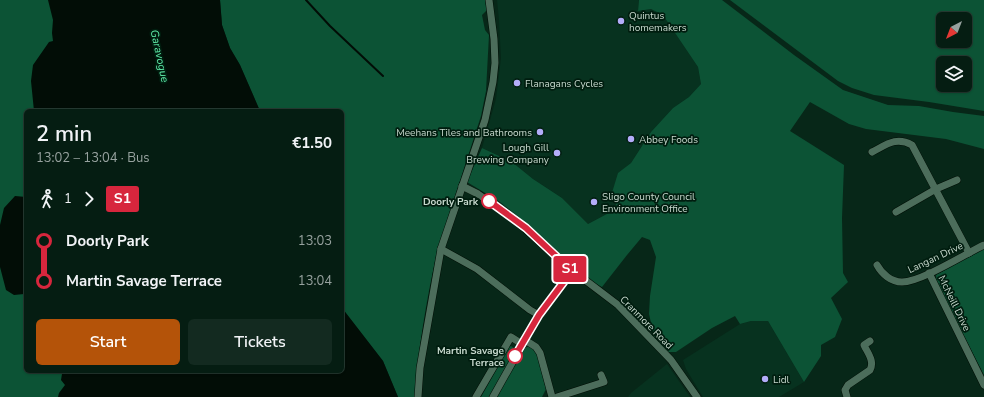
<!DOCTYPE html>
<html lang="en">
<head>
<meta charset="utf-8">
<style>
  body { margin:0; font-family:"Nunito Sans",sans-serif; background:#132a20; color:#f1f3f6; height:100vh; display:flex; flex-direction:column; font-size:15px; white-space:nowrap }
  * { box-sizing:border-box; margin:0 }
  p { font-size:13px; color:#97a29f }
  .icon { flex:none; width:22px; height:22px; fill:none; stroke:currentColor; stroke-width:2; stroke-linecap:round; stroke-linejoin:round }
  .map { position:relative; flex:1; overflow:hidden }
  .side { position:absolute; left:24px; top:109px; width:320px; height:264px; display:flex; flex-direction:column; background:#051d12; border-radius:6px; box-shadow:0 1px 3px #0004,0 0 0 1px #263b32 }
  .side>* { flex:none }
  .badge { padding:0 8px; border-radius:3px; font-size:14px; line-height:26px }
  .needle { width:26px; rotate:222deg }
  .buttons { position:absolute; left:936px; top:12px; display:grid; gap:8px }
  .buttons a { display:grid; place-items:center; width:36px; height:36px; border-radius:6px; background:#051d12; box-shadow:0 1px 3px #0004,0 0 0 1px #263b32; font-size:20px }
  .map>.badge { position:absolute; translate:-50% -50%; box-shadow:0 0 0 2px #fff }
  .legs { display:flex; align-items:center; gap:6px; height:44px; padding:0 12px; font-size:13px }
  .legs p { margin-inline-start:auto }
  .overview { display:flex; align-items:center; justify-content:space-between; height:68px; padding:0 12px }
  h1 { font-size:22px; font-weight:600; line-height:30px }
  .button { display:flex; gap:8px; margin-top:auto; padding:8px 12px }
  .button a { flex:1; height:46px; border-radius:6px; background:#b45309; color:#fff; font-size:16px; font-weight:600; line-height:46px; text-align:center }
  .button a+a { background:#132a20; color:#f1f3f6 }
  ul { padding:0 12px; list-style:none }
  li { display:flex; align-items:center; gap:14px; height:40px; font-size:15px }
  li i { display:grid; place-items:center; width:6px; height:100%; margin:0 5px; background:currentColor }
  li i::after { content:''; width:10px; height:10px; margin:-5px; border:3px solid; border-radius:50%; background:#051d12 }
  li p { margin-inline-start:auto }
  li:first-child i { background:linear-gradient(#0000 50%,currentColor 0) }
  li:last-child i { background:linear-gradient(currentColor 50%,#0000 0) }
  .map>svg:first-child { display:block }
  .built { fill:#07321f }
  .green { fill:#0c5335; fill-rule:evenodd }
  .water { fill:#020d06 }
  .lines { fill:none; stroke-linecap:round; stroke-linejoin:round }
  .stream { stroke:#020d06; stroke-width:2 }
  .minor-casing { stroke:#000e05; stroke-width:8 }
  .minor { stroke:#4c6d5b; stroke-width:7 }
  .line-1-casing { stroke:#fff; stroke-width:9 }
  .line-1 { stroke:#d7263d; stroke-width:6 }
  .poi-dot { fill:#b3adf9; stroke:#001d0f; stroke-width:1.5 }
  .stop-1-dot { fill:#fff; stroke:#d7263d; stroke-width:2 }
  .labels { text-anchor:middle; stroke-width:3.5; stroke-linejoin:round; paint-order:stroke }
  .poi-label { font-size:10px; fill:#c7d9ce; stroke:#001d0f; text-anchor:start }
  .stop-label { font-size:10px; font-weight:bold; fill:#c7d9ce; stroke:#001d0f; text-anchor:end }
  .street-label { font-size:10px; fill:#c7d9ce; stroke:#001d0f }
  .water-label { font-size:11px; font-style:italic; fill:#61f1ac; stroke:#001d0f }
</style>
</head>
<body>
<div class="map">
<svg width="984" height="397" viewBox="0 0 984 397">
  <rect width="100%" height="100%" fill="#072718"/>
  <g class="built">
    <path d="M497,0H639L638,11L651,9L663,14L698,67L701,84L689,97L673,108L651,132L631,163L618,174V208L588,224L562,198L533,179L512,162L482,148L496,99L501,58L499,20Z"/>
    <path d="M751,321H768L804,382L779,397H703L686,369L683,360L740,324Z"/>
    <path d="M667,364L690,397H628L631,393Z"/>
  </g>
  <g class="green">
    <path d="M0,0H81L89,111H26V371H145L124,397H0Z"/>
    <path d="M220,0H485L487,10L482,15L485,30L489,35L486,91L481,116L438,248C427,296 418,348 415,397H398L383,361L342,308V111H260L240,65L230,48L222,25Z"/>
    <path d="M639,0H722L794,55L843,90L888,105L919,106L953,112L984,116V149L946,139L866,129L849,124L810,102L790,131L844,165L842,218L843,273L848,282L831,298L842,319L835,337L821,345V356L804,382L768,321H751L740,324L735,316L712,328L676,352H668L658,343L654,336L649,314L650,296L656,257L650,240L642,237L627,255L602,287C588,281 575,270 566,259L519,217L500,202L467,182L482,148L512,162L533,179L562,198L588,224L618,208L611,196L618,173L631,163L651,132L673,108L689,97L701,84L698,67L663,15L651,9L638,11Z"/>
    <path d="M730,0H984V111L929,102L874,95L852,88L838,81ZM943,19H965V41H943ZM943,63H965V85H943Z"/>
    <path d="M984,249V375L937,283L936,275Z"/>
    <path d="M511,346L514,348L515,350L490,397H481L509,347Z"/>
    <path d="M529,346L534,348L537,354L546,389L542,397H496L523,349Z"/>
  </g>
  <g class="water">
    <path d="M48,0H220L222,25L230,48L240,65L260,111H34L31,81L33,65L49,42L53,41L52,33L53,20Z"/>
    <path d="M15,196L26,197V295L24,294L14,295L6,290L0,267V225L4,208Z"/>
    <path d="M342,308L383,361L398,397H58L59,393L65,385L61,380L62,374L61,371H342Z"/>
  </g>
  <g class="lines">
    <path class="stream" d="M306,0L330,26L383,76"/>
    <defs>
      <g id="minor">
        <path d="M872,152C886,145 896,136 912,145L969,253"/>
        <path d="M462,186L478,194L514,219L568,267L618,305L671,360L697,397"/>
        <path d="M896,212L936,189L957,180"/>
        <path d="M441,249L477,269L530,310L539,315"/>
        <path d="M877,265C882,274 891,282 902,282C921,282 965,254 984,245"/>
        <path d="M929,273L984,385"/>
        <path d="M525,340L536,347L540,353L552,397"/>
        <path d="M418,397L420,368L441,249L485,120L493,82L495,63L494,39L489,0"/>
        <path d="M476,397L511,337L522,344"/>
        <path d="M493,397L539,315L572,271"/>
        <path d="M557,397L604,382L601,375"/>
        <path d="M847,397L845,390L848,385L870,370C875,361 867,352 864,345L870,341"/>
      </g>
    </defs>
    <use href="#minor" class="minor-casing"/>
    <use href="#minor" class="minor"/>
  </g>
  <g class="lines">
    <defs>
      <path id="line-1" d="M489,201L526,228L572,271L539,315L515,356"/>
    </defs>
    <use href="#line-1" class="line-1-casing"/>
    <use href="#line-1" class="line-1"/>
  </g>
  <g class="poi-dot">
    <circle cx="621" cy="21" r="4"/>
    <circle cx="517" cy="83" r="4"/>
    <circle cx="540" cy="132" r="4"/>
    <circle cx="631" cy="139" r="4"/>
    <circle cx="557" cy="153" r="4"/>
    <circle cx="594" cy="202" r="4"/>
    <circle cx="765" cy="379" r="4"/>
  </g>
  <g class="stop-1-dot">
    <circle cx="489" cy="201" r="7"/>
    <circle cx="515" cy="356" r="7"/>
  </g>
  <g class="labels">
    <g class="poi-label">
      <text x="629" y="19">Quintus<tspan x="629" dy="12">homemakers</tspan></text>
      <text x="525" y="87">Flanagans Cycles</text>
      <text x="532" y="136" text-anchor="end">Meehans Tiles and Bathrooms</text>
      <text x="639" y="143">Abbey Foods</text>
      <text x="549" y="151" text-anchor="end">Lough Gill<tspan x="549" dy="12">Brewing Company</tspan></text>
      <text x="602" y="200">Sligo County Council<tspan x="602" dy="12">Environment Office</tspan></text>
      <text x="773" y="383">Lidl</text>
    </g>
    <g class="stop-label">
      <text x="478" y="205">Doorly Park</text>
      <text x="504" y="354">Martin Savage<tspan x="504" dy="12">Terrace</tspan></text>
    </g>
    <g class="street-label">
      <text transform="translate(935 257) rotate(-25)" y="4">Langan Drive</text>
      <text transform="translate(955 303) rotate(64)" y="4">McNeill Drive</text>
      <text transform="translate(647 322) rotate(45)" y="4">Cranmore Road</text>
    </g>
    <g class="water-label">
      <text transform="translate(160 56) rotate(78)" y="4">Garavogue</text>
    </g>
  </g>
</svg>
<div class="buttons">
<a><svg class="needle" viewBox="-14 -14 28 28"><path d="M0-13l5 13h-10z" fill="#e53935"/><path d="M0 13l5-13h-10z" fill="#97a29f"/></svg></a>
<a><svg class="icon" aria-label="layers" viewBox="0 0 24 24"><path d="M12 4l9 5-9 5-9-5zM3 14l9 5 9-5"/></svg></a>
</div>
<b class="badge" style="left:570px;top:269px;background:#d7263d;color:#fff">S1</b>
<section class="side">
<div class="overview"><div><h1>2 min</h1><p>13:02 – 13:04 · Bus</p></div><b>€1.50</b></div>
<div class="legs"><svg class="icon" aria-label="walk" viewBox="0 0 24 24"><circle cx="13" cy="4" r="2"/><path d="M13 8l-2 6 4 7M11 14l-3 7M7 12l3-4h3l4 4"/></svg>1<svg class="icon" aria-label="forward" viewBox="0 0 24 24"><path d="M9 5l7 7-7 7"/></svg><b class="badge" style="background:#d7263d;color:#fff">S1</b></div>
<ul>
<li><i style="color:#d7263d"></i><b>Doorly Park</b><p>13:03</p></li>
<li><i style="color:#d7263d"></i><b>Martin Savage Terrace</b><p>13:04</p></li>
</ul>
<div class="button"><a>Start</a><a>Tickets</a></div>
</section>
</div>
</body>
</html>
